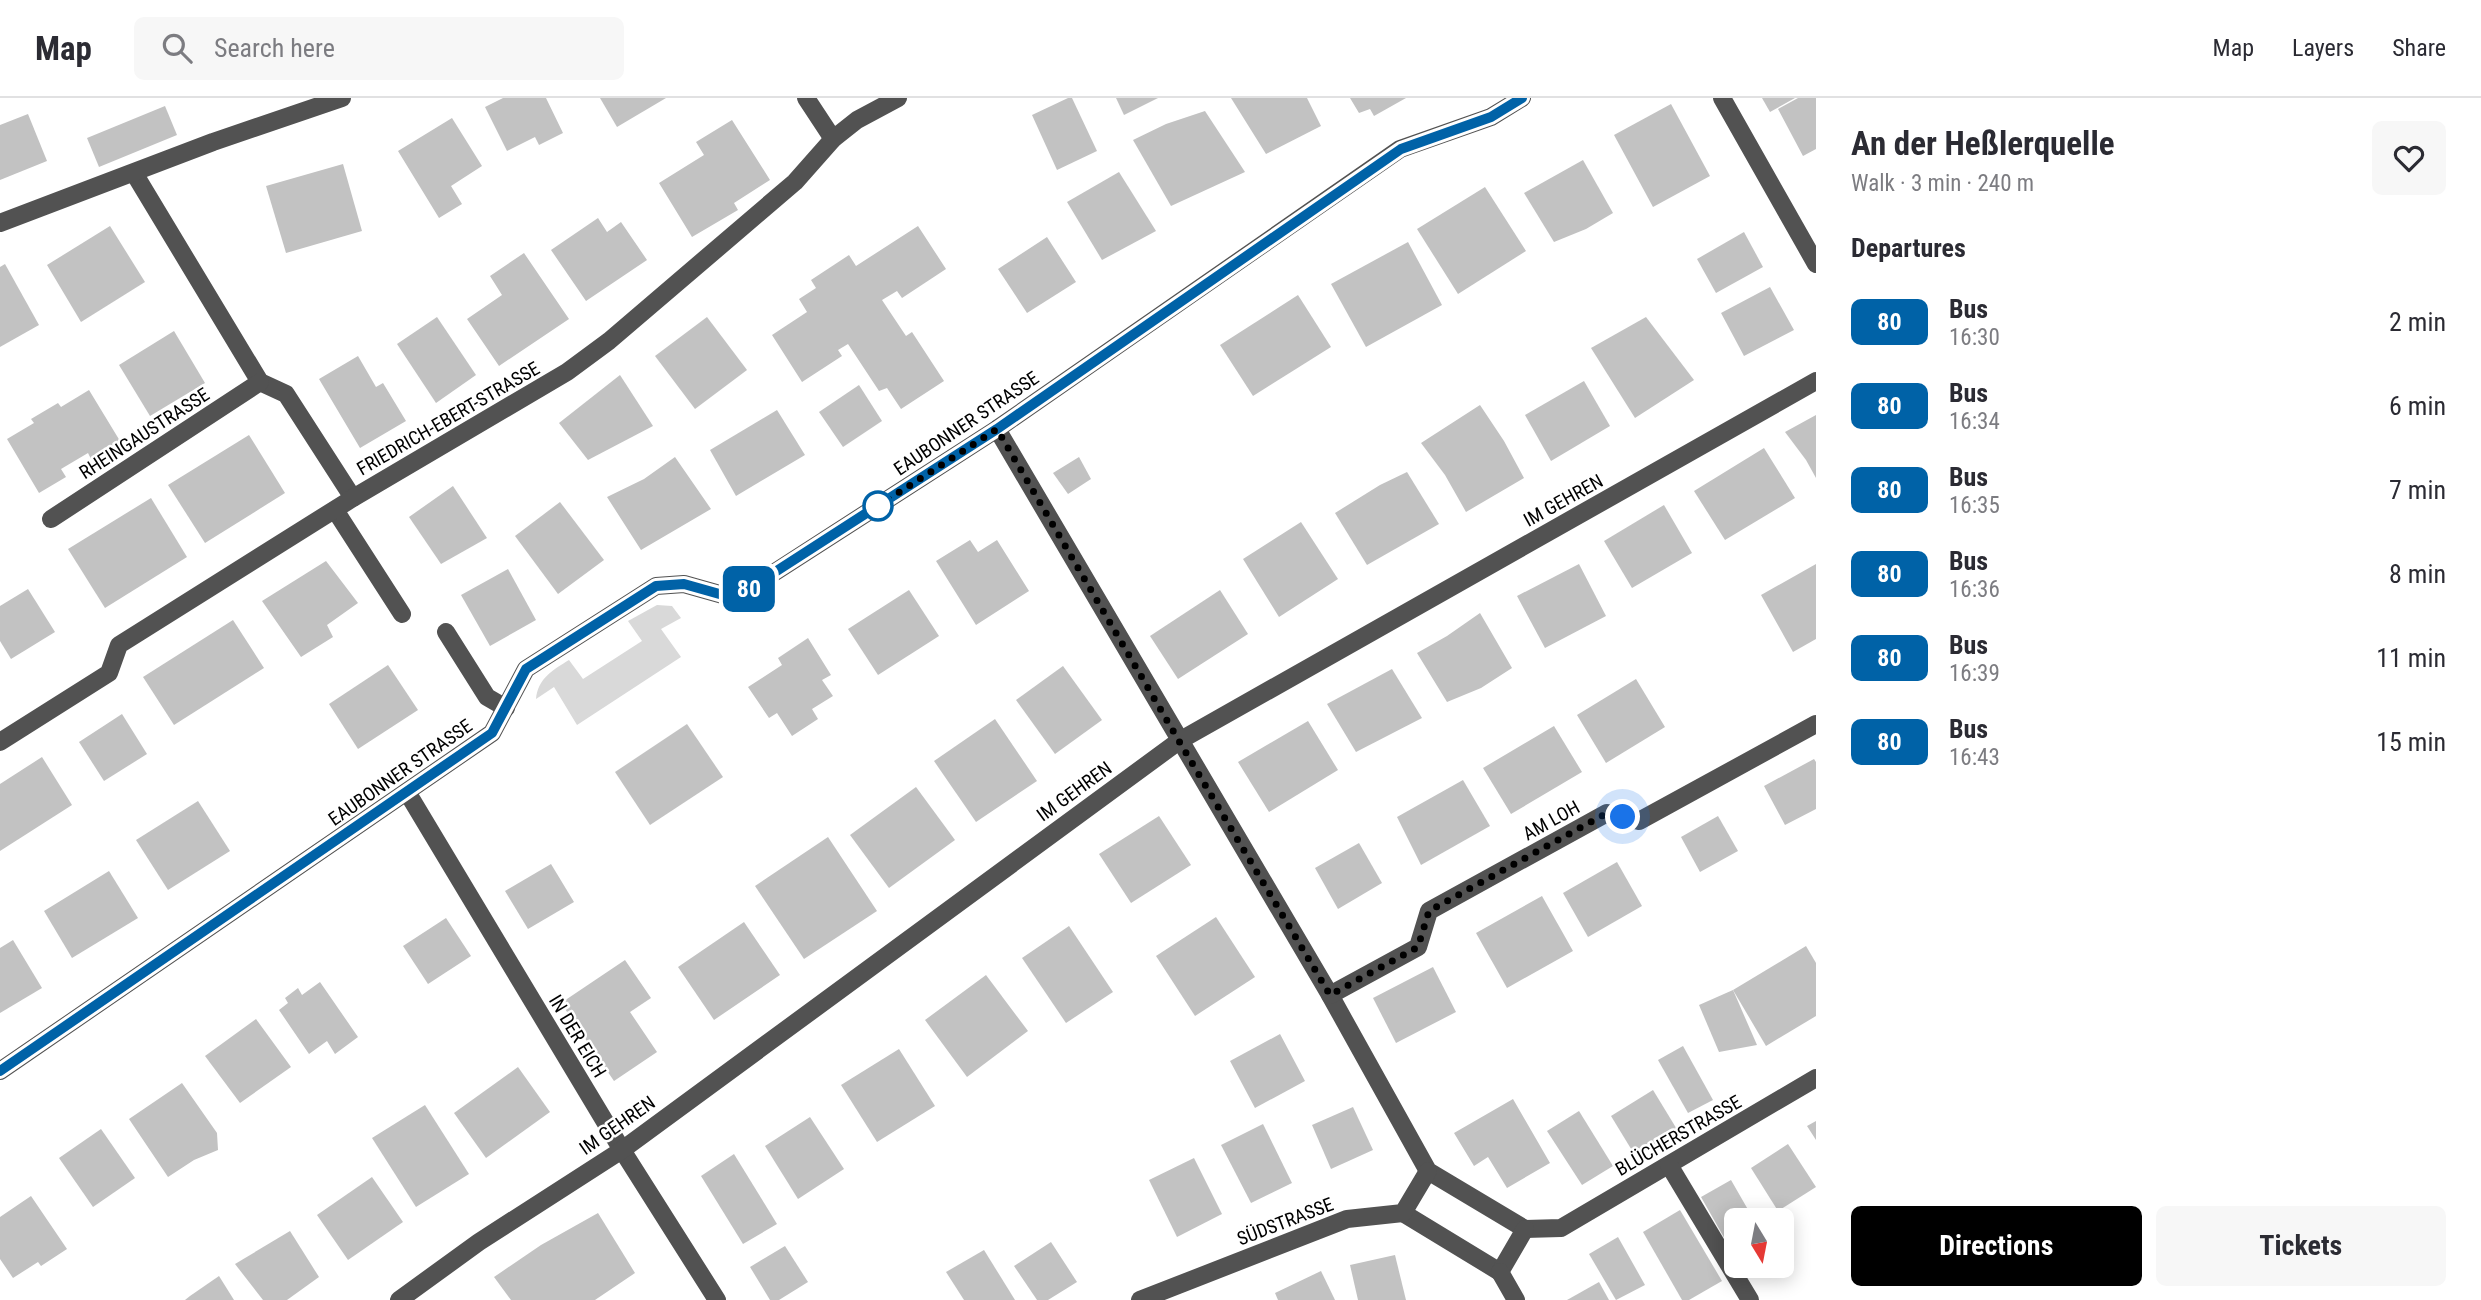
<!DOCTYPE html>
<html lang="en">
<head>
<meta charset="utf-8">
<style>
  body { margin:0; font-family:"Roboto Condensed",sans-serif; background:#f7f7f7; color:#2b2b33; height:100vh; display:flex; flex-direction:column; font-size:26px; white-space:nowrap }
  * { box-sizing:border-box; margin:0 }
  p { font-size:23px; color:#7c7c81 }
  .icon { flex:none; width:38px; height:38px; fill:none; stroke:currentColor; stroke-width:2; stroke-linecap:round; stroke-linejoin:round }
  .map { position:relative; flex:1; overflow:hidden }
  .sheet { display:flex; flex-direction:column; background:#fff; width:665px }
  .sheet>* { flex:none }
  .badge { padding:0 14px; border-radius:10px; font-size:24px; line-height:46px }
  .needle { width:46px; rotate:170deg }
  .tools { position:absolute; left:1724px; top:1110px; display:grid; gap:14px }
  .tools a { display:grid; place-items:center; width:70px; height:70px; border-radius:10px; background:#fff; box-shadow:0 4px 18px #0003; font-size:35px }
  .you { position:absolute; width:35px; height:35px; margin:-18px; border:5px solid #fff; border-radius:50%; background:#1a73e8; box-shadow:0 0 0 10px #1a73e833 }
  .map>.badge { position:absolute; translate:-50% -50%; box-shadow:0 0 0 4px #fff }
  h2 { padding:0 35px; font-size:26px; line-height:63px }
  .round { display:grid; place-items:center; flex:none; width:74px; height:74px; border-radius:10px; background:#f7f7f7 }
  .overview { display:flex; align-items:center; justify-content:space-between; height:119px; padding:0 35px }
  h1 { font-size:33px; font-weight:700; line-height:52px }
  .primary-button { display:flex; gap:14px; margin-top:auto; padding:14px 35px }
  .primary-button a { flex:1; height:80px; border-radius:10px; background:#000; color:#fff; font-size:28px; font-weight:700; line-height:80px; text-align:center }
  .primary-button a+a { background:#f7f7f7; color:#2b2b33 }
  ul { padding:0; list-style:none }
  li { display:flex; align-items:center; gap:21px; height:84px; padding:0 35px }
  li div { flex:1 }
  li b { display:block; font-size:26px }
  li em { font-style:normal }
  li .badge { min-width:77px; font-weight:700; text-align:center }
  header { display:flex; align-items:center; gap:42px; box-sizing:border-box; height:98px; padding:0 35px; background:#fff; border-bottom:2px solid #e1e1e2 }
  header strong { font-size:33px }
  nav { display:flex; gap:38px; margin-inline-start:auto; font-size:24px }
  .search { width:490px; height:63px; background:#f7f7f7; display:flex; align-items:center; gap:18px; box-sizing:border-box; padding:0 24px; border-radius:10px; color:#7c7c81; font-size:26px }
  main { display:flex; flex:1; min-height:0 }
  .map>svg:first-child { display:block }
  .green { fill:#d9d9d9 }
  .building { fill:#c2c2c2 }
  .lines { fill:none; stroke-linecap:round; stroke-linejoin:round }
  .minor { stroke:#525252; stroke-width:18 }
  .line-casing { stroke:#fff; stroke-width:16 }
  .line { stroke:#0062a7; stroke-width:10 }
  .walk { stroke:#000; stroke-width:7; stroke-dasharray:0 12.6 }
  .stop-dot { fill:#fff; stroke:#0062a7; stroke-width:3.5 }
  .labels { text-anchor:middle; stroke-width:5; stroke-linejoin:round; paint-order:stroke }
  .street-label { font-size:19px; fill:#000; stroke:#fff }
</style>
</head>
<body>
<header>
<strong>Map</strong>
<div class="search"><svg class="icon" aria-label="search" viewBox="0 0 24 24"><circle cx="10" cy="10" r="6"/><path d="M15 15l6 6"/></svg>Search here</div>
<nav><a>Map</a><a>Layers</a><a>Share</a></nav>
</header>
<main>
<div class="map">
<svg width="1816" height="1202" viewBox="0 0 1816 1202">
  <rect width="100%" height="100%" fill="#fff"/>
  <path class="green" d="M657,507L672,508L681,520L661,531L681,559L577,627L554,589L536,601C538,580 553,572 569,562L583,581L642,543L628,523Z"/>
  <g class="building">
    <path d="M503,0H546L563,35L539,47L535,39L507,53L485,9Z"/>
    <path d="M600,0H666L617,29Z"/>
    <path d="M1068,0H1072L1097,53L1057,72L1032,17Z"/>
    <path d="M1116,0H1158L1124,17Z"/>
    <path d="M1231,0H1307L1321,28L1266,56Z"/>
    <path d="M1350,0H1406L1374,18L1370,11L1359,15Z"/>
    <path d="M1762,0H1795L1770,14Z"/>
    <path d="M1798,0H1816V51L1803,58L1778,11Z"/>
    <path d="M1671,6L1710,78L1653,109L1614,37Z"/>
    <path d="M165,8L177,37L99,69L87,40Z"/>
    <path d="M1205,13L1245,74L1171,108L1133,42L1166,26Z"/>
    <path d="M28,16L47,63L0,82V27Z"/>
    <path d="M452,20L482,68L451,88L462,106L439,120L398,53Z"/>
    <path d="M732,22L770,82L734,105L738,112L692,139L659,85L704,57L696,44Z"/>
    <path d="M1583,62L1613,115L1586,131L1554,144L1524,95Z"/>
    <path d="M343,66L362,133L286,155L266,88Z"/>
    <path d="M1119,74L1156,133L1102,162L1067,104Z"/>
    <path d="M1485,89L1526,153L1458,196L1417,131Z"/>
    <path d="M598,120L607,134L621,124L647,162L586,203L551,152Z"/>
    <path d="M110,128L145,184L81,224L47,167Z"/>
    <path d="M918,128L946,171L902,200L897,193L882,202L906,238L912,234L944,283L901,311L887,290L879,293L848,246L838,252L842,258L802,284L772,237L807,214L799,201L816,190L811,182L849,157L856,168Z"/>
    <path d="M1744,134L1763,169L1716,195L1697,161Z"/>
    <path d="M1047,139L1076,184L1027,215L998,171Z"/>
    <path d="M1408,144L1442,207L1366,249L1331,186Z"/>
    <path d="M524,155L569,221L499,268L467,221L502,197L490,178Z"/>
    <path d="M5,166L39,227L0,249V169Z"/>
    <path d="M1770,189L1794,232L1744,258L1721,215Z"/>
    <path d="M1298,197L1331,249L1253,298L1220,247Z"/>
    <path d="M437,219L476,277L436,305L397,246Z"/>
    <path d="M707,219L747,272L695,311L655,258Z"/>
    <path d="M1646,219L1694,282L1635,320L1591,250Z"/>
    <path d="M174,233L205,285L150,318L119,267Z"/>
    <path d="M358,258L376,289L383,285L406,323L360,350L319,281Z"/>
    <path d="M620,277L653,328L588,362L559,325Z"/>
    <path d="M1584,283L1610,328L1551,363L1525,317Z"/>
    <path d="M859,287L882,323L843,349L819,314Z"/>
    <path d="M89,292L120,343L91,361L88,355L61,371L66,379L39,395L7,341L34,325L31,321L58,305L61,309Z"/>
    <path d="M1480,307L1504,343L1524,380L1466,414L1445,377L1421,345Z"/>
    <path d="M777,312L805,357L736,398L710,352Z"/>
    <path d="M1816,317V380L1806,362L1785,334Z"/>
    <path d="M249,337L285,395L205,445L168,387Z"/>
    <path d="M1764,350L1795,400L1725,442L1694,393Z"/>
    <path d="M675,359L711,411L641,452L607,399L644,381Z"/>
    <path d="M1079,359L1091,381L1068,396L1053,375Z"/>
    <path d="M1407,374L1439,426L1367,467L1335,415L1380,387Z"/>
    <path d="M453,388L487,440L441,466L409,419Z"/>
    <path d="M151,400L187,459L105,510L68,451Z"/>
    <path d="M560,404L604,462L558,496L515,438Z"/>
    <path d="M1664,407L1692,455L1632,490L1604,443Z"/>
    <path d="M1301,424L1338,481L1279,519L1243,461Z"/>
    <path d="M970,442L978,454L997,442L1029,493L976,527L936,463Z"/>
    <path d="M326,463L358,505L327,527L333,539L301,559L262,503Z"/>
    <path d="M1579,466L1606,518L1545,550L1517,498Z"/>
    <path d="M1816,466V541L1793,554L1761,497Z"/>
    <path d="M508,471L536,522L490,548L461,497Z"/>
    <path d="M28,491L55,534L11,561L0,543V508Z"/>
    <path d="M909,492L939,538L878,577L848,531Z"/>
    <path d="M1220,492L1248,536L1178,581L1150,538Z"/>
    <path d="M1480,515L1512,570L1481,590L1447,604L1417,555L1447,538Z"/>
    <path d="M233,522L264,570L174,627L143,579Z"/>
    <path d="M808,540L831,577L822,582L833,598L812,611L818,621L792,638L777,615L769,620L748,589L782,567L778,560Z"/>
    <path d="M388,567L418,612L358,651L329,606Z"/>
    <path d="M1063,568L1102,622L1055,656L1016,602Z"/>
    <path d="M1392,571L1422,620L1356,654L1327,606Z"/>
    <path d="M1636,581L1665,629L1606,665L1577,617Z"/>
    <path d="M122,616L147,656L104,683L79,644Z"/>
    <path d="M995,621L1037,683L976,724L934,663Z"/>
    <path d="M1308,623L1338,672L1269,714L1238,664Z"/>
    <path d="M687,626L723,679L650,727L615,674Z"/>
    <path d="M1554,628L1582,674L1511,716L1483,670Z"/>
    <path d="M42,659L72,707L0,753V686Z"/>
    <path d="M1814,661L1816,664V711L1785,727L1764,688Z"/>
    <path d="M1463,682L1490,728L1421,767L1397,719Z"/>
    <path d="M916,689L955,742L889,790L850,737Z"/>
    <path d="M198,703L230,753L168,792L136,742Z"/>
    <path d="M1159,718L1191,767L1131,805L1099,756Z"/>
    <path d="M1718,718L1738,753L1700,774L1681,739Z"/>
    <path d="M828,739L877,813L804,861L755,788Z"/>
    <path d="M1359,745L1382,785L1338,811L1315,770Z"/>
    <path d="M1617,764L1642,808L1588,839L1563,795Z"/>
    <path d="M551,766L574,804L528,831L505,793Z"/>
    <path d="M109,773L138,820L72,860L44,813Z"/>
    <path d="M1542,798L1573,853L1507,890L1476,835Z"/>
    <path d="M1216,819L1255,879L1195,918L1156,858Z"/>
    <path d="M446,820L471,858L428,886L403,848Z"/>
    <path d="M744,824L780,877L714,922L678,869Z"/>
    <path d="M1069,828L1113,894L1066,925L1022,860Z"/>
    <path d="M13,842L42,890L0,915V850Z"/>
    <path d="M1806,848L1816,865V918L1766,948L1733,892Z"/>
    <path d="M625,862L651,900L630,914L657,954L614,983L561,905Z"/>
    <path d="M1433,869L1456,914L1396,945L1373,900Z"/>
    <path d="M986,877L1028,933L967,979L925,922Z"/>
    <path d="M320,884L358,939L335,956L327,943L309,956L279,912L288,905L285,900L298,890L302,897Z"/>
    <path d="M1733,892L1757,947L1719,954L1699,907Z"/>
    <path d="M256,921L291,969L240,1005L205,958Z"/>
    <path d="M1280,936L1305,983L1255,1010L1230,963Z"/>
    <path d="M1683,948L1713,1002L1688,1015L1658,962Z"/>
    <path d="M899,951L935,1008L877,1044L841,987Z"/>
    <path d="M518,969L550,1014L486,1060L454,1015Z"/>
    <path d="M182,985L217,1035L218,1052L194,1062L168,1079L129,1021Z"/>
    <path d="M1653,992L1678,1033L1636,1059L1611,1018Z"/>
    <path d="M1513,1001L1550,1065L1507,1090L1488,1059L1474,1068L1454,1035Z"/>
    <path d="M425,1007L469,1076L416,1109L372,1040Z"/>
    <path d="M1353,1009L1373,1052L1331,1071L1312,1027Z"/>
    <path d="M1579,1013L1613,1068L1582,1087L1547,1033Z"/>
    <path d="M810,1019L844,1071L798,1101L765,1048Z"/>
    <path d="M1816,1023V1042L1807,1028Z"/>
    <path d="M1263,1026L1292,1085L1251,1105L1221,1047Z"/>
    <path d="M101,1031L135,1080L93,1109L59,1060Z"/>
    <path d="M1788,1046L1816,1089L1778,1113L1751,1070Z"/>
    <path d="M734,1056L777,1126L743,1146L701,1078Z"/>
    <path d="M1194,1060L1222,1116L1177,1139L1149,1082Z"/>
    <path d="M372,1079L403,1124L348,1162L317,1117Z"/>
    <path d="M1731,1082L1754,1122H1736V1146L1730,1150L1701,1099Z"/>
    <path d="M31,1098L67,1151L41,1168L38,1164L13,1180L0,1161V1119Z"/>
    <path d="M1680,1112L1722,1183L1689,1202H1682L1643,1134Z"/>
    <path d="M598,1115L635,1175L595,1202H511L494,1179L541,1147Z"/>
    <path d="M290,1133L319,1179L287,1202H263L235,1166Z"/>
    <path d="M1618,1139L1645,1187L1616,1202L1589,1156Z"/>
    <path d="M1051,1144L1077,1184L1048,1202H1037L1014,1168Z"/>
    <path d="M785,1148L808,1184L779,1202H770L750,1169Z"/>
    <path d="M984,1152L1015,1202H964L946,1174Z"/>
    <path d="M1395,1157L1406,1202H1358L1350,1167Z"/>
    <path d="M1321,1173L1335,1202H1278L1275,1195Z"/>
    <path d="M219,1178L234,1202H185L190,1198Z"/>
    <path d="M1599,1184L1609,1202H1567Z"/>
  </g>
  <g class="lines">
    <g class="minor">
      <path d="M806,0L833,41"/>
      <path d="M1722,0L1816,166"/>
      <path d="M134,75L260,284L286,296L353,400"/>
      <path d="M0,125L213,44L342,0"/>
      <path d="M997,331L1330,897L1428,1073L1525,1131L1561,1130L1816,980"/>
      <path d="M335,412L402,516"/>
      <path d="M51,421L260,284"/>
      <path d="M446,534L487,599L506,610"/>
      <path d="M0,644L109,575L119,547L353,400L567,274L609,243L795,84L833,41L857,22L898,0"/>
      <path d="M407,694L622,1052L717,1202"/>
      <path d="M1330,897L1418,849L1429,813L1607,715L1639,723L1816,626"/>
      <path d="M0,973L492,635L526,571L656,488L684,486L723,497L747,492L997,331L1400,51L1491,19L1522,0"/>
      <path d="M1669,1067L1750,1202"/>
      <path d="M1403,1115L1500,1174"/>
      <path d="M1500,1174L1525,1131"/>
      <path d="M1500,1174L1516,1202"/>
      <path d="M399,1202L479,1144L622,1052L1179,643L1816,283"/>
      <path d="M1140,1202L1347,1121L1403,1115L1428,1073"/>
    </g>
  </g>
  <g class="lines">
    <defs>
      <path id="line" d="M0,973L492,635L526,571L656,488L684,486L723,497L747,492L997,331L1401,51L1491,19L1522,0"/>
    </defs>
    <use href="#line" class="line-casing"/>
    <use href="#line" class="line"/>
    <path class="walk" d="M878,408L997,331L1179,643L1330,897L1418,849L1429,813L1607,715L1623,719"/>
  </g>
  <circle class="stop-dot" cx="878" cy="408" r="14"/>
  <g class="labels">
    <g class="street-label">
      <text transform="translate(448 320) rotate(-30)" y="7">FRIEDRICH-EBERT-STRASSE</text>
      <text transform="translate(966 325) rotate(-34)" y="7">EAUBONNER STRASSE</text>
      <text transform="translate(144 335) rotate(-33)" y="7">RHEINGAUSTRASSE</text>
      <text transform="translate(1563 402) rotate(-29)" y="7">IM GEHREN</text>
      <text transform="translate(400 674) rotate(-35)" y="7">EAUBONNER STRASSE</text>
      <text transform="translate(1074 693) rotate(-36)" y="7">IM GEHREN</text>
      <text transform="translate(1551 722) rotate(-29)" y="7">AM LOH</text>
      <text transform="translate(578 938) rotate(59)" y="7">IN DER EICH</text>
      <text transform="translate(617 1027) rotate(-35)" y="7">IM GEHREN</text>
      <text transform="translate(1678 1037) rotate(-30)" y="7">BLÜCHERSTRASSE</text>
      <text transform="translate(1285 1123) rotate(-21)" y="7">SÜDSTRASSE</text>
    </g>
  </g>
</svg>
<div class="tools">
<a><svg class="needle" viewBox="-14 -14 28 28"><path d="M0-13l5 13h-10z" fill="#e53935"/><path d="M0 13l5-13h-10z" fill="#7c7c81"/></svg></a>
</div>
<div class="you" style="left:1623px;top:719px"></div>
<b class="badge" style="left:749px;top:491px;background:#0062a7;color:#fff">80</b>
</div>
<section class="sheet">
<div class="overview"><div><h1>An der Heßlerquelle</h1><p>Walk · 3 min · 240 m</p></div><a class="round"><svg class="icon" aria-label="heart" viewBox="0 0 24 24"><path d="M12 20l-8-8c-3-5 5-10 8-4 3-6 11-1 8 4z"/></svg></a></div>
<h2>Departures</h2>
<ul>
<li><span class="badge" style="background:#0062a7;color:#fff">80</span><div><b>Bus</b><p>16:30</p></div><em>2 min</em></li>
<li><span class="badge" style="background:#0062a7;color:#fff">80</span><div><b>Bus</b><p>16:34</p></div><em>6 min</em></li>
<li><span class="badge" style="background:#0062a7;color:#fff">80</span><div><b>Bus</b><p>16:35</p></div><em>7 min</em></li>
<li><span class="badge" style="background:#0062a7;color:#fff">80</span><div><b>Bus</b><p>16:36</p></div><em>8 min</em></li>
<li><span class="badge" style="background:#0062a7;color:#fff">80</span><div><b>Bus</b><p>16:39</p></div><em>11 min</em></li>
<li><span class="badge" style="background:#0062a7;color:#fff">80</span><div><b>Bus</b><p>16:43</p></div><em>15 min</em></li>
</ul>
<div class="primary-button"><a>Directions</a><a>Tickets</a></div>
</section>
</main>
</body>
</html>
